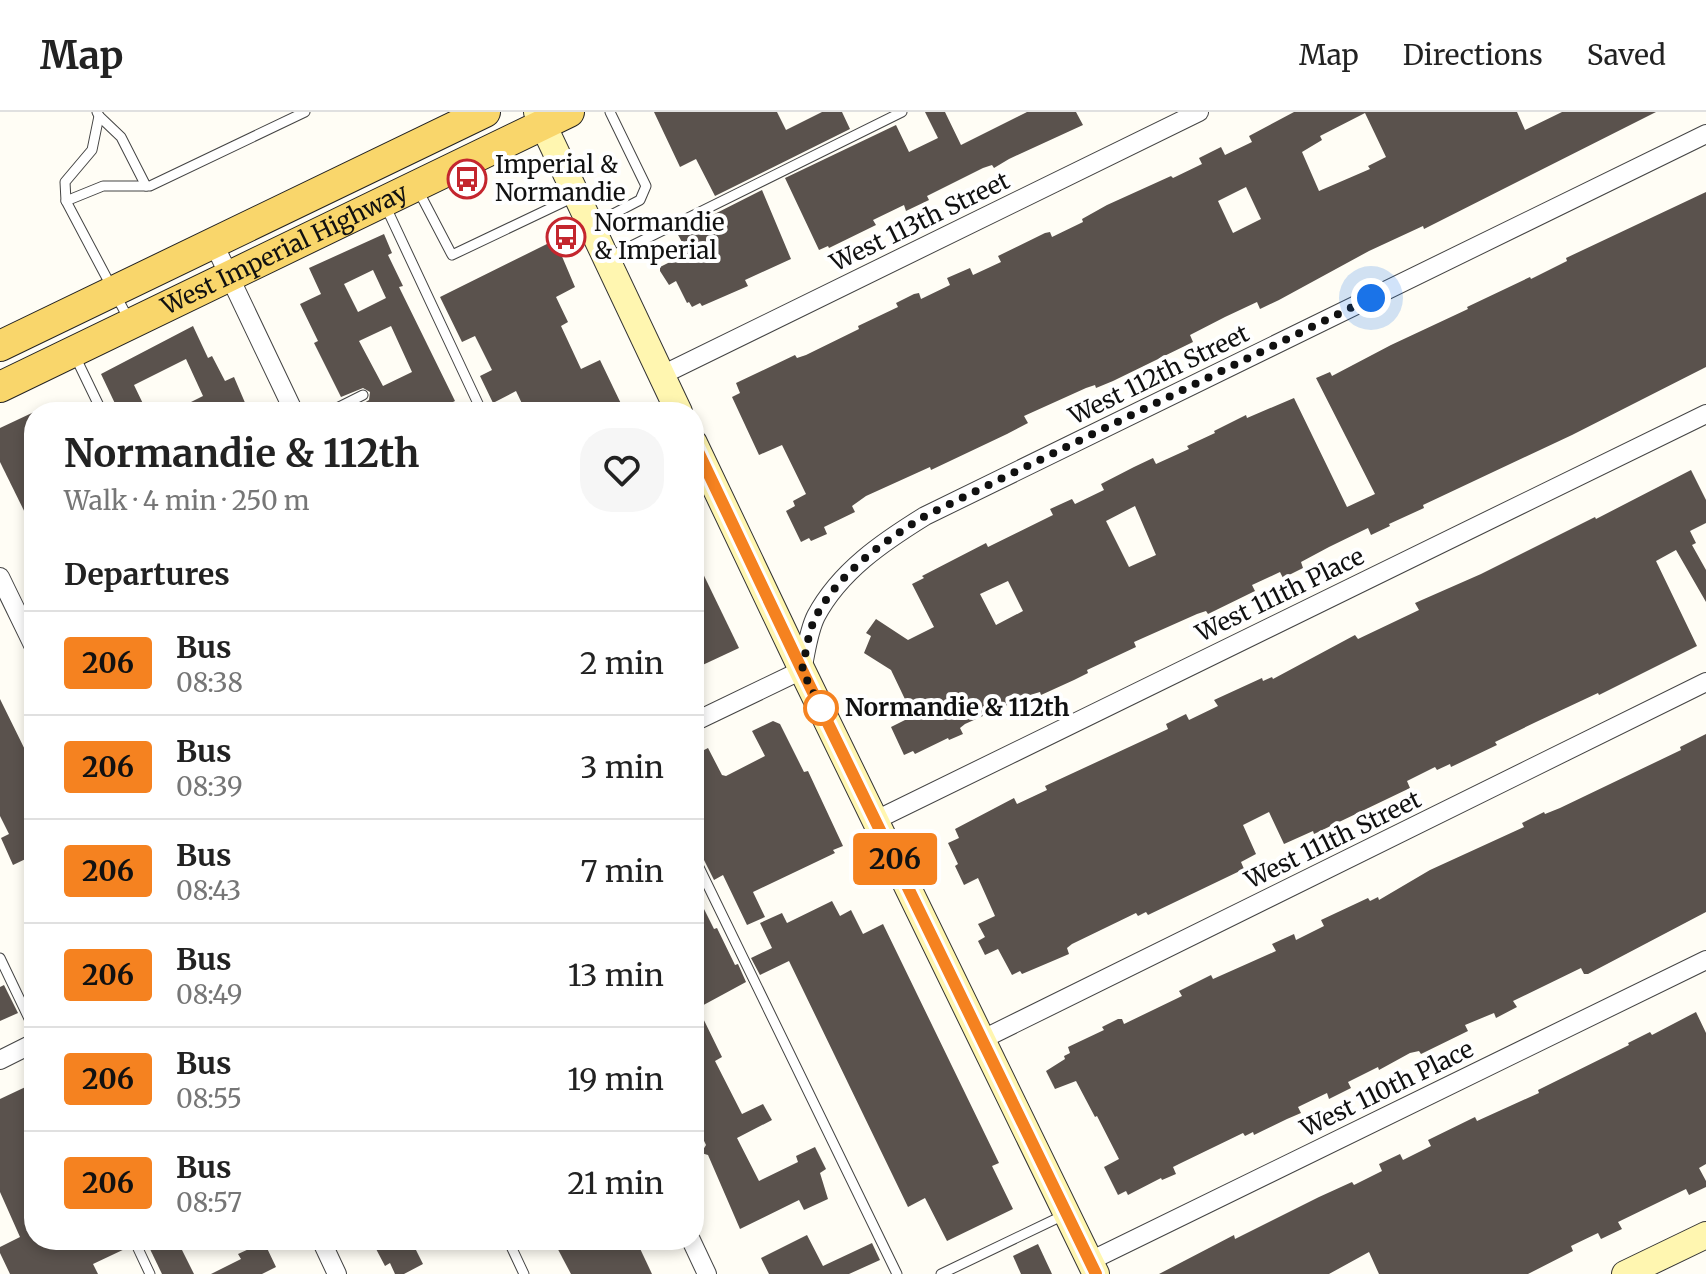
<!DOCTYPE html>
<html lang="en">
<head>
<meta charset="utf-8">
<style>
  body { margin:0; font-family:Merriweather,serif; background:#f6f6f6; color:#222; height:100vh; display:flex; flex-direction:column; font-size:30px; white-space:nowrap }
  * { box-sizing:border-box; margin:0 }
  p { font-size:26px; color:#767676 }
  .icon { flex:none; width:44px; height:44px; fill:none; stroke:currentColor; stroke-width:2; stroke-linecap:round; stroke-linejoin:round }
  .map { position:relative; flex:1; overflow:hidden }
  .drawer { position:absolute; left:24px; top:290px; width:680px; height:848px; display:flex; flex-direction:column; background:#fff; border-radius:32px; box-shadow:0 4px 12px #0003 }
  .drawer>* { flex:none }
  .badge { padding:0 16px; border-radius:6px; font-size:28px; line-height:52px }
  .you { position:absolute; width:40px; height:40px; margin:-20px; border:6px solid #fff; border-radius:50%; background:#1a73e8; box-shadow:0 0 0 12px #1a73e833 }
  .map>.badge { position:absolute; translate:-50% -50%; box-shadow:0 0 0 4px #fff }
  h2 { padding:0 40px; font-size:30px; line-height:72px }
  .round { display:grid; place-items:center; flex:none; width:84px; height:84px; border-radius:32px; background:#f6f6f6 }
  .overview { display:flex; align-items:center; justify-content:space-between; height:136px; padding:0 40px }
  h1 { font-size:38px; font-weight:700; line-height:60px }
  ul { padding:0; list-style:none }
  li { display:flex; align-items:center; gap:24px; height:104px; padding:0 40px; border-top:2px solid #e0e0e0 }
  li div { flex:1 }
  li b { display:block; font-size:30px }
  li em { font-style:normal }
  li .badge { min-width:88px; font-weight:700; text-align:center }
  header { display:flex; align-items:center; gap:48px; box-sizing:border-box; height:112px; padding:0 40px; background:#fff; border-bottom:2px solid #e0e0e0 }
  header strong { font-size:38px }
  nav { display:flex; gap:44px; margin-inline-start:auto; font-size:28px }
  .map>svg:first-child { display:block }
  .building { fill:#5a524d; fill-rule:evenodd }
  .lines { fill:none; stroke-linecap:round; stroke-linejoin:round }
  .lane-casing { stroke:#444; stroke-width:11 }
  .street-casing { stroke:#444; stroke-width:20 }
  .secondary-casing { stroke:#333; stroke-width:28 }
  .primary-casing { stroke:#222; stroke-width:32 }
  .lane { stroke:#fff; stroke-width:9 }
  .street { stroke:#fff; stroke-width:18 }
  .secondary { stroke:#fff6b0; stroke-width:26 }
  .primary { stroke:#f9d66b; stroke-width:30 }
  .line-casing { stroke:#fff; stroke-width:18 }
  .line { stroke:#f58220; stroke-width:12 }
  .walk { stroke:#111; stroke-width:8; stroke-dasharray:0 14.4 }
  .stop-dot { fill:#fff; stroke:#f58220; stroke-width:4 }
  .labels { text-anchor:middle; stroke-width:8; stroke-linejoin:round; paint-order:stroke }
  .poi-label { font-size:24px; fill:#111; stroke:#fff; text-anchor:start }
  .street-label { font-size:24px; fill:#111; stroke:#fff }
  .stop-label { font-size:24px; font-weight:bold; fill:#111; stroke:#fff; text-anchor:start }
</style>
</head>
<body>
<header>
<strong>Map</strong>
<nav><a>Map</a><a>Directions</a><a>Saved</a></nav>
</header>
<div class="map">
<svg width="1706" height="1162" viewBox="0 0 1706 1162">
  <rect width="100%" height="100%" fill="#fffdf5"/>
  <g class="building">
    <path d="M654,0H777L786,18L822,0H842L850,17L715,84L696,47L680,55Z"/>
    <path d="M925,0H945L961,33L1027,0H1076L1083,13L1009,47L994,56L992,53L983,56L927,84L929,88L906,99L904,93L873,108L876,113L829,136L828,134L819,138L785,66L896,13L909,40L938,26Z"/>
    <path d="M1294,0H1517L1525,18L1562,0H1656L1424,117L1423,114L1369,139L1279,188L1260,197L1257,190L1225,205L1190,223L1193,230L1113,269L1096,276L1095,273L1086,276L1024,304L1028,311L1007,322L931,358L930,355L866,384L852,394L855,400L824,415L827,422L811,429L809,426L801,430L786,399L795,394L793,389L806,382L782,333L759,343L732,285L740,281L736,271L795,243L797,246L806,243L859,217L858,214L898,195L896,191L914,182L919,181L921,187L950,173L947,166L970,156L973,163L1001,150L998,144L1045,121L1050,120L1052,125L1083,110L1082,107L1107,93L1171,64L1173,66L1202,52L1199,46L1221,35L1225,43L1252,30L1249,24ZM1365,1L1386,45L1368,54L1370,57L1319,79L1302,40L1322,28L1320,24ZM1246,75L1261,107L1233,121L1218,89Z"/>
    <path d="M762,78L791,147L745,168L748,174L702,194L700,191L692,195L689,190L687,191L676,169L669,173L660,159V155L688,141L677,121Z"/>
    <path d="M1706,80V255L1572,323L1423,393L1424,396L1389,412L1390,414L1371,423L1368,416L1329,435L1301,450L1303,456L1283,466L1280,460L1252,473L1255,479L1208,502L1206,499L1197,502L1134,530L1136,535L1087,558L1088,561L1074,568L1041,583L1040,580L1030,583L965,612L960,616L963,622L949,628L948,626L915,642L913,639L904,643L891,615L913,604L891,558L864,541L871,524L866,521L876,507L908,528L934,515L912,472L924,466L922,464L986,431L988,435L1053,403L1050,397L1072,387L1075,392L1104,378L1101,372L1134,355L1153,346L1156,352L1189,337L1187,334L1215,321L1214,319L1246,303L1247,306L1294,286L1347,395L1375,382L1316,266L1330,260L1332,264L1391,233L1468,197L1467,195L1530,165L1531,167L1567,149L1566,146ZM1135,394L1156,443L1129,455L1106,409ZM1008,469L1023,499L996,513L980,482Z"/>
    <path d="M384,122L392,141L388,143L403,174L399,175L455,289L433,300H411L407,293L392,300H349L369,288L370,280L363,276L341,285L314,231L318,229L300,192L321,182L309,156ZM373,158L386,186L358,200L344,172ZM391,214L412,260L383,274L359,229Z"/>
    <path d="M555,128L575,175L556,185L568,210L561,214L581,257L600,248L625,300H526L516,279L493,291L480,264L492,258L475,224L462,230L440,185Z"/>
    <path d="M193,214L208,246L212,244L225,269L234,265L246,293L230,300H171L203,284L186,247L134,273L147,300H119L101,262Z"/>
    <path d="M34,300V419L0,350V316Z"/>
    <path d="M1691,358L1706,388V411L1690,419L1696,431L1692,433L1706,458V490L1676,438L1656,449L1697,534L1599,583L1598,581L1536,610L1495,630L1497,633L1451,655L1450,652L1437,658L1435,655L1407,669L1410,676L1314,722L1313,719L1284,732L1269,700L1243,713L1256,742L1241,750L1244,757L1148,803L1146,800L1138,804L1136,801L1072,832L1067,836L1069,842L1055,848L1022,862L1020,859L1012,863L998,837L985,843L978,829L985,825L978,812L995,804L978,766L964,773L955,754L958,752L948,731L959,726L955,717L1014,686L1017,692L1047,678L1045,674L1168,617L1166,612L1186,602L1189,608L1218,594L1214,588L1262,566L1263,569L1272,565L1273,567L1355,523L1358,527L1419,498L1415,491L1481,462L1595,405L1596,407Z"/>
    <path d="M694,443L739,536L694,557Z"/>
    <path d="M0,587L34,656V743L13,753L1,726L9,722L0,704Z"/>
    <path d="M773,609L780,612L804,660L808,659L843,734L833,738L835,741L753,780L765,805L747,813L723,763L714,768L694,728V643L708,636L722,663L726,664L765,644L752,619Z"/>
    <path d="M1706,622V800L1588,862H1584L1581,856L1513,889L1517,895L1496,906L1494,901L1465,913L1468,919L1421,942L1419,939L1410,941L1379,958L1378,955L1348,970L1351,976L1329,987L1327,981L1298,995L1301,1001L1287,1007L1254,1023L1253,1020L1245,1024L1243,1021L1179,1052L1173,1055L1176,1062L1162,1068L1161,1066L1128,1083L1126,1079L1118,1083L1104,1055L1119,1047L1097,1004L1095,1005L1076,969L1055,977L1046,959L1065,947L1064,944L1070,941L1068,935L1104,918L1102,915L1118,907H1122L1124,912L1182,884L1179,879L1211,863L1213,867L1276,839L1272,832L1294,822L1296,828L1324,814L1321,808L1368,786L1370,789L1378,785L1379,788L1430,758L1524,715L1522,711L1544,700L1545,702L1560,696L1681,638L1680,635Z"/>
    <path d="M694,777L714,817L717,816L735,853L738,852L746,870L698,896L722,945L715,949L742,1002L763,992L772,1008L737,1026L759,1069L798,1050L796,1044L815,1035L826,1057L820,1061L828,1087L804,1098L799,1088L740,1117L708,1043L701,1041L706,1033L694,1008Z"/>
    <path d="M832,789L840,804L851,798L863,822L883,812L999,1051L992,1054L1013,1097L947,1129L925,1086L908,1095L789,849L760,863L751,846L772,836L760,811L782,801L787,811Z"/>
    <path d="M4,873L18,901L0,909V875Z"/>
    <path d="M1696,900L1706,921V1052L1699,1056L1706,1069V1075L1689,1083L1686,1077L1618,1110L1622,1117L1601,1127L1598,1121L1571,1134L1573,1139L1528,1162H1379L1369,1140L1329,1162H1159L1234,1123L1235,1127L1319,1085L1352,1070L1354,1073L1382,1059L1379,1052L1400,1042L1403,1048L1431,1034L1428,1028L1475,1005L1477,1009L1539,981L1538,978L1629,933L1628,931L1650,920L1652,923Z"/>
    <path d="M34,971V1128H127L129,1135L93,1152L98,1162H10L0,1141V1135L20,1125L0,1080V987Z"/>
    <path d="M807,1123L823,1154L872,1131L880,1148L849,1162H769L761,1146Z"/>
    <path d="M164,1128H177L194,1162H162L149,1135Z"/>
    <path d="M390,1128H411L423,1152L404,1162H395L390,1151L385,1154L375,1135Z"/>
    <path d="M553,1128H636L652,1162H571Z"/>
    <path d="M260,1132H265L276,1155L262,1162H211L241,1147L238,1142Z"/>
    <path d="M1038,1132L1052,1162H1021L1013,1144Z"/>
  </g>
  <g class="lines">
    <defs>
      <g id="lane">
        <path d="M97,0L99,4L92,38L65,70L66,89L128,206"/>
        <path d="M99,4L121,25L146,74"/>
        <path d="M418,78L452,143L574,85"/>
        <path d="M66,89L103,74H150L305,0"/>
        <path d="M385,93L482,300"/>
        <path d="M594,112L640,88L646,74L610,0"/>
        <path d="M607,146L902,0"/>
        <path d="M74,242L102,300"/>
        <path d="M329,300L363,283"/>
        <path d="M694,745L897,1162"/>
        <path d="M0,846L34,917"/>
        <path d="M134,1128L150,1162"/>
        <path d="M508,1128L524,1162"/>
        <path d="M941,1162L1064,1103"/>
      </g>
      <g id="street">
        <path d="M213,130L294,300"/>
        <path d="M662,263L1199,0"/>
        <path d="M0,465L34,535"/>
        <path d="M694,610L802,558C806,541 808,520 816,504C840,459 883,430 925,404L1706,22"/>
        <path d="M876,708L1706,302"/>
        <path d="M981,928L1706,570"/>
        <path d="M0,948L34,931"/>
        <path d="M321,1128L337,1162"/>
        <path d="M691,1128L707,1162"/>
        <path d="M1090,1149L1706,848"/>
      </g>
      <g id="secondary">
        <path d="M537,0L679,300"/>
        <path d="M694,331L802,558L1096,1162"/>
        <path d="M1625,1162L1706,1123"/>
      </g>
      <g id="primary">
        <path d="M0,234L485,0"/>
        <path id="s1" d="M0,275L569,0"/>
      </g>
    </defs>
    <use href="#lane" class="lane-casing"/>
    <use href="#street" class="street-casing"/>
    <use href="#secondary" class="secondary-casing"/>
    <use href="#primary" class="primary-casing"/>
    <use href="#lane" class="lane"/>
    <use href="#street" class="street"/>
    <use href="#secondary" class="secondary"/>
    <use href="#primary" class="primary"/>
  </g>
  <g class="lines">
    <defs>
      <path id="line" d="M694,331L802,558L1096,1162"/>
    </defs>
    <use href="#line" class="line-casing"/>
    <use href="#line" class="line"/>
    <path class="walk" d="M821,596L827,608L802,558C806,541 808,520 816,504C841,459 883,430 925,404L1371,186"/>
  </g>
  <defs>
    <symbol id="bus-ring" viewBox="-11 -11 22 22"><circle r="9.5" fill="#fff" stroke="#c4262e" stroke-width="1.5"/><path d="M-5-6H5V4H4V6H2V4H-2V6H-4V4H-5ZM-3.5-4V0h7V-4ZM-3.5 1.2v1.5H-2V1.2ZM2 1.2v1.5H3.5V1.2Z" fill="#c4262e"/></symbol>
  </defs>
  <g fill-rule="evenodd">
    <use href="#bus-ring" x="445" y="45" width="44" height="44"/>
    <use href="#bus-ring" x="544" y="103" width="44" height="44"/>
  </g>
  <circle class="stop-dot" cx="821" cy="596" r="16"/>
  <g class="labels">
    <g class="poi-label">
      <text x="495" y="61">Imperial &amp;<tspan x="495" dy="28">Normandie</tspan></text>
      <text x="594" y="119">Normandie<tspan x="594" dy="28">&amp; Imperial</tspan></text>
    </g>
    <g class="street-label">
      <text transform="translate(920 110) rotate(-26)" y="8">West 113th Street</text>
      <text dy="8" stroke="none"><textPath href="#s1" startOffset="316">West Imperial Highway</textPath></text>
      <text transform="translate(1159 263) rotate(-26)" y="8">West 112th Street</text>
      <text transform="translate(1280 483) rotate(-26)" y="8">West 111th Place</text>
      <text transform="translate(1333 728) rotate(-26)" y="8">West 111th Street</text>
      <text transform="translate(1387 977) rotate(-26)" y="8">West 110th Place</text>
    </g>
    <g class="stop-label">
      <text x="845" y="604">Normandie &amp; 112th</text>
    </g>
  </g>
</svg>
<div class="you" style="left:1371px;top:186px"></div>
<b class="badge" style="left:895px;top:747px;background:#f58220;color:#111">206</b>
<section class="drawer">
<div class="overview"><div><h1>Normandie &amp; 112th</h1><p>Walk · 4 min · 250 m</p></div><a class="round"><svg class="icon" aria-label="heart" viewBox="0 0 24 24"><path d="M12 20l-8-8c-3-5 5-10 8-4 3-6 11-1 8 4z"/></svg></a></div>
<h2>Departures</h2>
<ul>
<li><span class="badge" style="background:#f58220;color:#111">206</span><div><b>Bus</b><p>08:38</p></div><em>2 min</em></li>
<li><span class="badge" style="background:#f58220;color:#111">206</span><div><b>Bus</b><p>08:39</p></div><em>3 min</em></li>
<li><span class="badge" style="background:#f58220;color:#111">206</span><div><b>Bus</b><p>08:43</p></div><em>7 min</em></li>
<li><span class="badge" style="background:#f58220;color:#111">206</span><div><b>Bus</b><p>08:49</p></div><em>13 min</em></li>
<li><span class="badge" style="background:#f58220;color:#111">206</span><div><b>Bus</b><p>08:55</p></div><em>19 min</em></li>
<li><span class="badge" style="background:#f58220;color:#111">206</span><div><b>Bus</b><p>08:57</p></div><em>21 min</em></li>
</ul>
</section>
</div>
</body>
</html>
